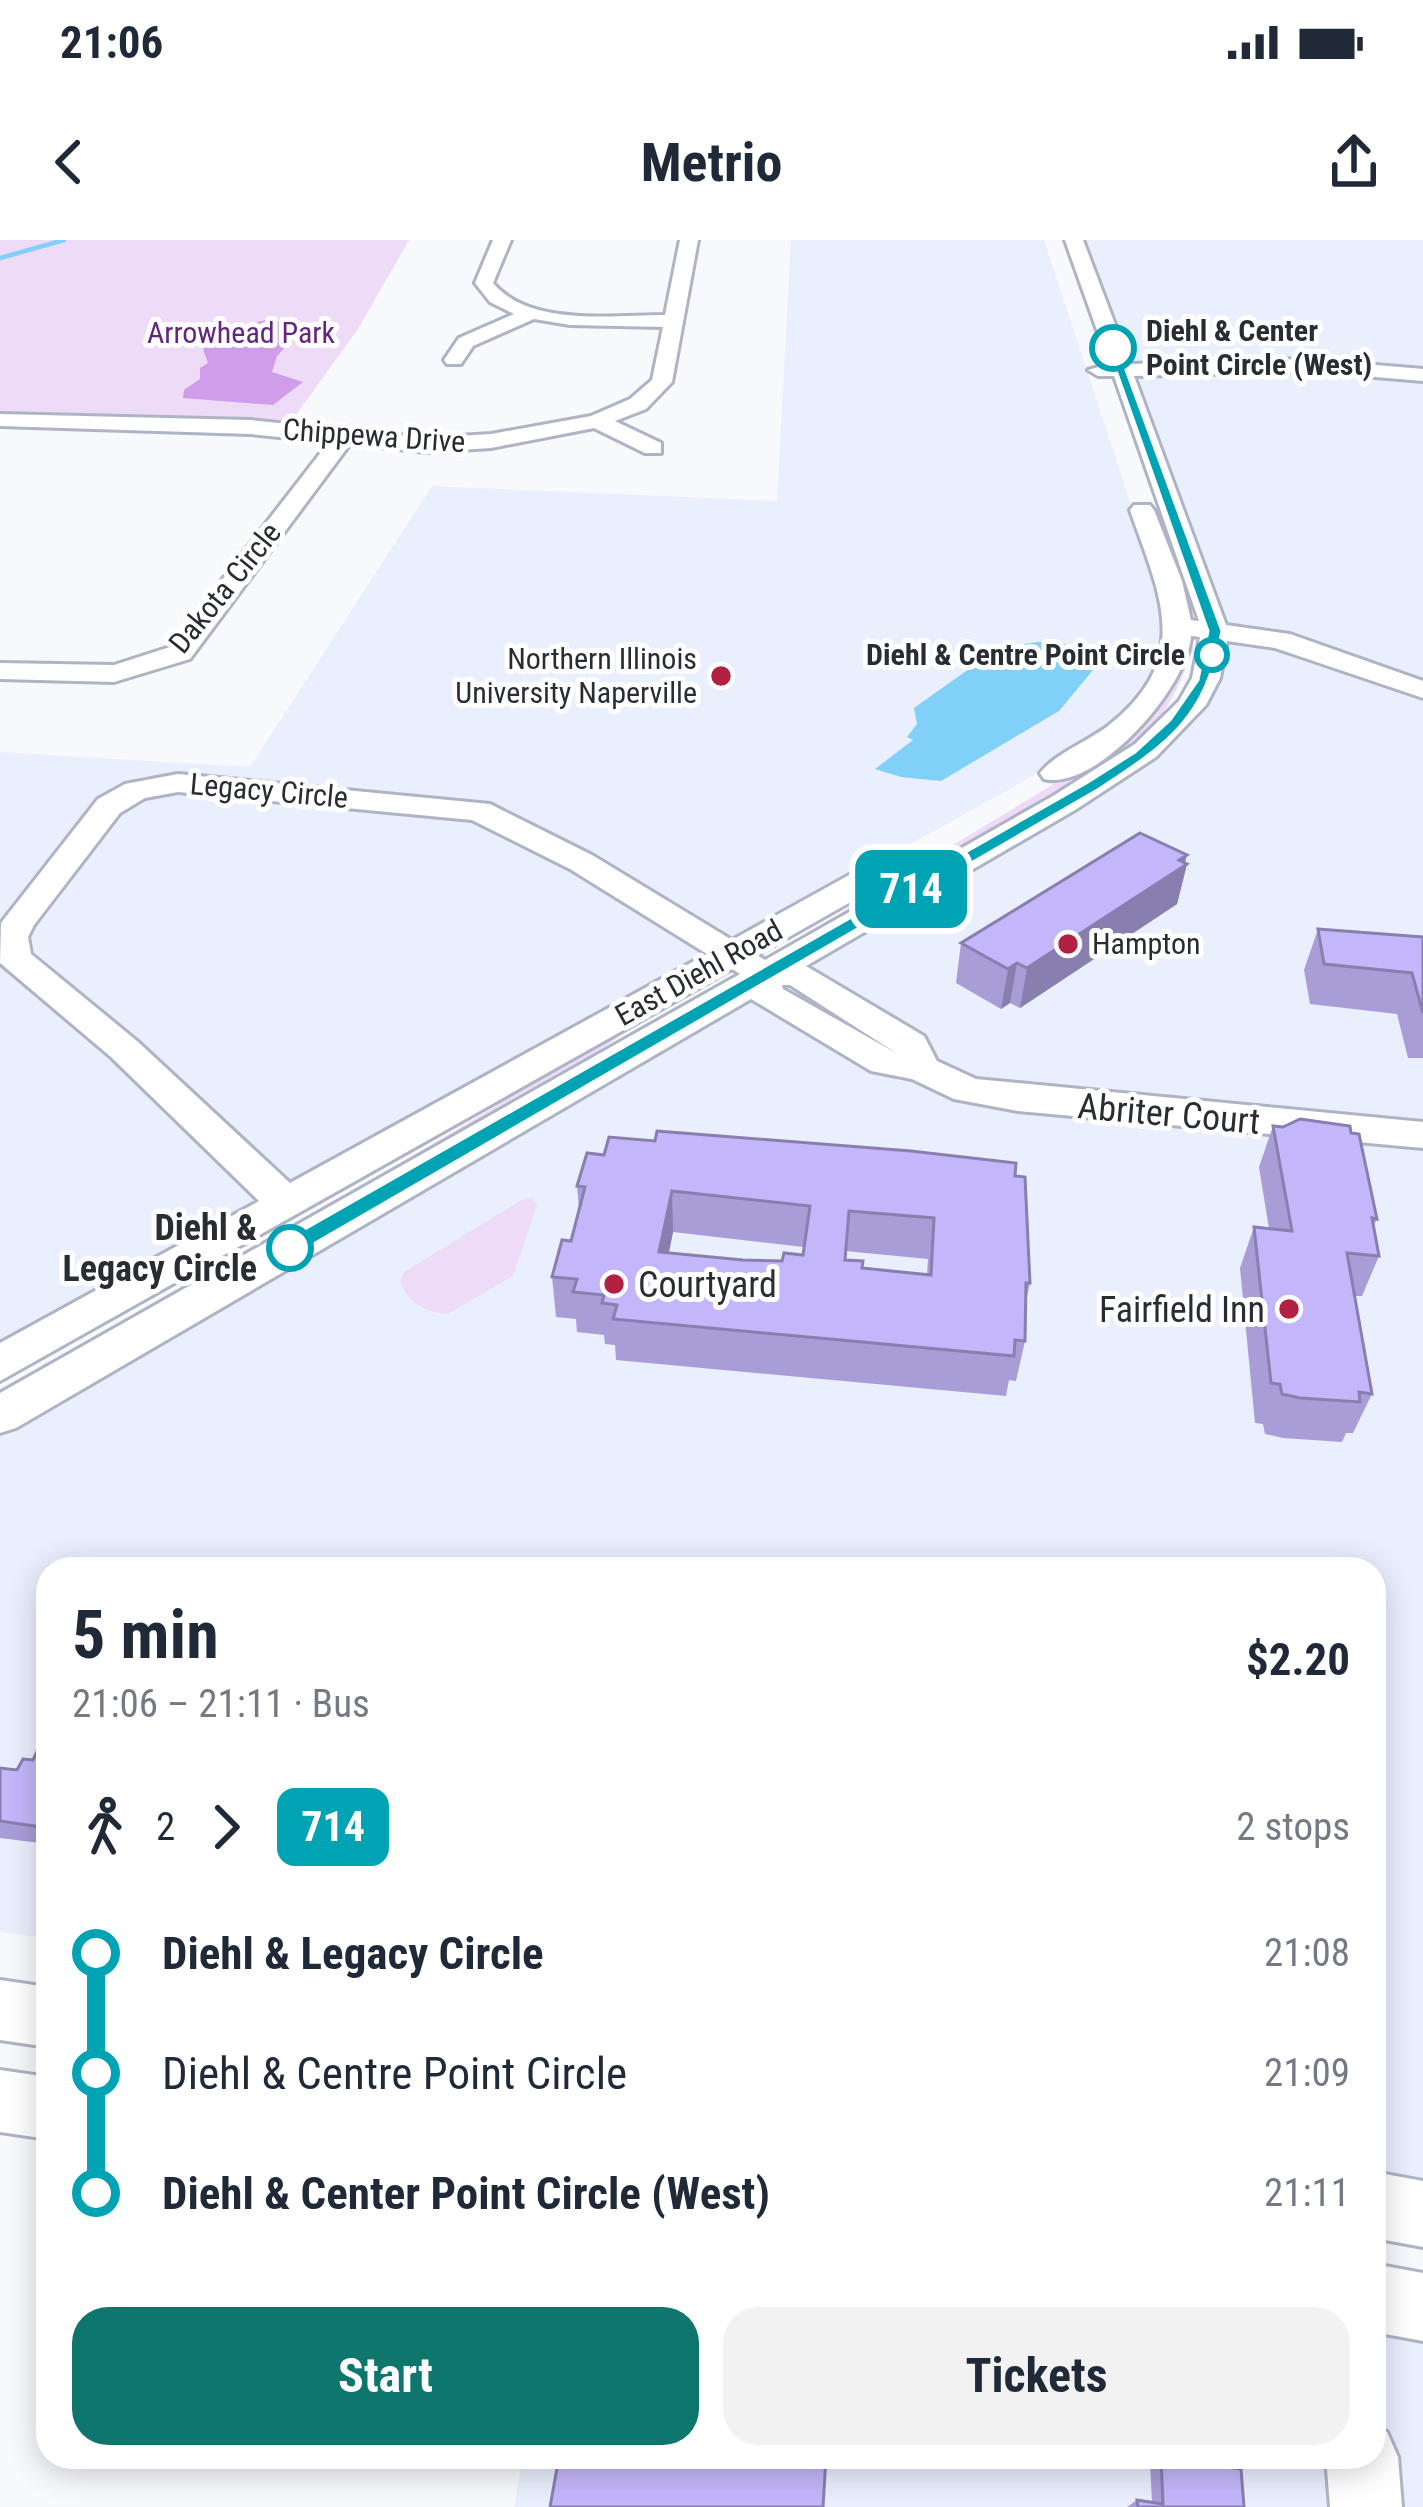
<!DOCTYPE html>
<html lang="en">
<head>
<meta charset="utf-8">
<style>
  body { margin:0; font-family:"Roboto Condensed",sans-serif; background:#f2f2f3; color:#1f2937; height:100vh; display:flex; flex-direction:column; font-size:45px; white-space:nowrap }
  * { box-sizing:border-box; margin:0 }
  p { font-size:39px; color:#747a83 }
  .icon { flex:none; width:66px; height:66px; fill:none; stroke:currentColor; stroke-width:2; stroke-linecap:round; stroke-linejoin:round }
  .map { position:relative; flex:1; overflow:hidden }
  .drawer { position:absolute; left:36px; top:1317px; width:1350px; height:912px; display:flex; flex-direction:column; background:#fff; border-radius:36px; box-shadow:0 6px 30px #0003 }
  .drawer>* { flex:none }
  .badge { padding:0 24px; border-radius:18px; font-size:42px; line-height:78px }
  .map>.badge { position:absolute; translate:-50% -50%; box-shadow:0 0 0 6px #fff }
  .legs { display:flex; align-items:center; gap:18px; height:132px; padding:0 36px; font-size:39px }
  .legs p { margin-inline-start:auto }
  .overview { display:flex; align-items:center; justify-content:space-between; height:204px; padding:0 36px }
  h1 { font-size:66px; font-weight:700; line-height:90px }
  .primary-button { display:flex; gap:24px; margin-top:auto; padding:24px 36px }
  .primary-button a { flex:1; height:138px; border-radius:36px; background:#0f766e; color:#fff; font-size:48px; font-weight:700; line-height:138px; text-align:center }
  .primary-button a+a { background:#f2f2f3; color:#1f2937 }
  ul { padding:0 36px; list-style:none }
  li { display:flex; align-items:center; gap:42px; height:120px; font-size:45px }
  li i { display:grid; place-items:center; width:18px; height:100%; margin:0 15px; background:currentColor }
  li i::after { content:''; width:30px; height:30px; margin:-15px; border:9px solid; border-radius:50%; background:#fff }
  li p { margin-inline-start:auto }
  li:first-child i { background:linear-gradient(#0000 50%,currentColor 0) }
  li:last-child i { background:linear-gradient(currentColor 50%,#0000 0) }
  .status { display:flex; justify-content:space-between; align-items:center; height:84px; padding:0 60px; background:#fff; direction:ltr }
  .status svg { height:33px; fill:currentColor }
  header { display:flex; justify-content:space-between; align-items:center; height:156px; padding:0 36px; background:#fff; font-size:54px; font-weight:700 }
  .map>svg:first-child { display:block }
  .built { fill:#eaeffe }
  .green { fill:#eddbf7 }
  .forest { fill:#cf9dea }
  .water { fill:#81d0f7 }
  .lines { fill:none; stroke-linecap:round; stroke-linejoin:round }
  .stream { stroke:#81d0f7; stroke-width:4.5 }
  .minor-casing { stroke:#afb4c5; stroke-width:6 }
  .minor { fill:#fff; fill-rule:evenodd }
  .wall { fill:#a89dd7; fill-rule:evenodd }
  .shaded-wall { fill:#887faf }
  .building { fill:#c3b6fa; stroke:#887faf; stroke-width:3; fill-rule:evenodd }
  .line-1 { fill:#00a3b4; stroke:#fff; stroke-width:3 }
  .stop-1-dot { fill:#fff; stroke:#00a3b4; stroke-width:6 }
  .poi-dot { fill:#b32142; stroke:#fff; stroke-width:4.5 }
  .labels { text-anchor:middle; stroke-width:10; stroke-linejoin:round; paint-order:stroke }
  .far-stop-label { font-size:30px; font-weight:bold; fill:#2a2c33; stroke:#fff; text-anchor:start }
  .far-park-label { font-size:30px; fill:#63257f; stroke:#fff }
  .far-street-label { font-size:30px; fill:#2a2c33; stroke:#fff }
  .far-poi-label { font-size:30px; fill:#2a2c33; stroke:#fff; text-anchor:end }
  .street-label { font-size:36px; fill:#2a2c33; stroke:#fff }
  .stop-label { font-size:36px; font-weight:bold; fill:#2a2c33; stroke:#fff; text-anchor:end }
  .poi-label { font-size:36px; fill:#2a2c33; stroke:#fff; text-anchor:start }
</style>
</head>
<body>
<div class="status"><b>21:06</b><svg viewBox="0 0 49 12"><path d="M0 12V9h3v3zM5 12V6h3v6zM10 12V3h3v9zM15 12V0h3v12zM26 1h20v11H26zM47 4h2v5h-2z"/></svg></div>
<header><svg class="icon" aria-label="back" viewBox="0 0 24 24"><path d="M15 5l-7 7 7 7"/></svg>Metrio<svg class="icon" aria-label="share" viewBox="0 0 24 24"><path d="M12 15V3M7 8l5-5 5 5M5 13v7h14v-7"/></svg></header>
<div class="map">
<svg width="1423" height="2267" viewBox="0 0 1423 2267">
  <rect width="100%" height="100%" fill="#f8f9fc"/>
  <g class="built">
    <path d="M791,0H1044L1164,365L1167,383L1156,433L1142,455L1091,502L999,555L0,1107V512L250,527L432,246L777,261Z"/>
    <path d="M1080,0H1423V1940L1374,1933V1329H48V1698L0,1692V1194L1159,512L1198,472L1223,418L1221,366Z"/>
    <path d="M1374,2090L1423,2098V2267H514L523,2217H1374Z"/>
  </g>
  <g class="green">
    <path d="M0,0H409L358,89L285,190L0,180Z"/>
    <path d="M1187,406L1194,407C1181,444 1160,487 1131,512L799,704L796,700L1100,516L1158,467L1172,448Z"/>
    <path d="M691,748L695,753L627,791L550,846L370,948L366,943C476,881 581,810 691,748Z"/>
    <path d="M532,958L537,965L513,1036L447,1074C426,1073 406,1061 400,1041L404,1032L523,959Z"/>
  </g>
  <path class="forest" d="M271,79L292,86L285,91L289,103L277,116L272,132L303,142L273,165L183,158L184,150L200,139V128L208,123L203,109L239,86Z"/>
  <path class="water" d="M1038,402C1059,404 1092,401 1098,424L1059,471L941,541L901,537L875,529L913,500L907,497L917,484L914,468L1000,407Z"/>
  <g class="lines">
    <path class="stream" d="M0,18L64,0"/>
    <defs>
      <g id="minor">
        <path d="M493,0H511L493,43C530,87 613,75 665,75L680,0H698L672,142L646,169L615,181L661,203V213H645L594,188L491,208L427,212L350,204L190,419L114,442L0,439V423L114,425L170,407L329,202L250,194L0,186V174L250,180L427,198L491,194L591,176L630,159L652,140L663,87L570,85L534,79L473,106L461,124H447L444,120L459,98L514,74L490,62L475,43Z"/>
        <path d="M1065,0H1083L1130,124L1304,119L1423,129V141L1304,131L1134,136L1226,385L1290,394L1423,441V458L1275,408L1227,401L1220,438L1206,465L1156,517L1075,570L806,726L924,796L937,821L976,839L1423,882V908L1018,871L954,859L912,839L871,831L751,759L16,1188L0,1193V1153L740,734L732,729L0,1141V1103L259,961L111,817L0,723L1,683L98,559L125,544L178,534L490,564L592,615L732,700L860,629H884L888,636L884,643L757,715L765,720L1053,556L1135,504L1179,461L1192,438L1200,397L1191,396C1188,448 1095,552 1044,539L1040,533C1056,513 1087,502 1108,486C1194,418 1160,356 1130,270L1134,265H1150L1154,270L1182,341L1191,380L1199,381L1114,136H1098L1088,130L1109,124ZM178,552L472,580L570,629L707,714L290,943L137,801L31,714L28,697L34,685L120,573L145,558ZM782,745H790L896,813L783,749Z"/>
        <path d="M0,1740L48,1747V1807L0,1800Z"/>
        <path d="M0,1830L48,1837V1899L0,1892Z"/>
        <path d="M1374,1932L1423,1941V2007L1374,1998Z"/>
        <path d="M1374,2024L1423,2033V2101L1374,2092Z"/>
        <path d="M1374,2186L1387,2192L1398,2217L1402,2267H1330L1326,2217H1374Z"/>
      </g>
    </defs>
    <use href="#minor" class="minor-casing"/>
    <use href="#minor" class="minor"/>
  </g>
  <g class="wall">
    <path d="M1185,623L1187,624L1177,664L1020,768L1010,763L1001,769L956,743L961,703Z"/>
    <path d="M1318,689L1423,697V818H1408L1397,774L1310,764L1304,730Z"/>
    <path d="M1273,886L1377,979L1374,985L1379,1016L1362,1056H1355L1372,1154L1353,1193H1346L1342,1202L1283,1198L1265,1194L1263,1184L1255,1183L1240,1028L1254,987L1269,989L1259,927Z"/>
    <path d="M1015,936L1030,1043L1025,1065V1101L1016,1141L1009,1140L1006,1156L616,1120L615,1105L605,1104L604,1095L577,1092L576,1079L556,1077L552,1037L571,1001L579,970L577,946ZM673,992L804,1007L803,1015L782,1021L743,1020L669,1013ZM845,1011L928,1019L927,1035L862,1028L845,1020Z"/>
    <path d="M48,1488V1604L0,1598V1528L17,1530L33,1520Z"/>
    <path d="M1160,2217H1161L1244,2267H1127L1137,2260L1152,2262L1150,2223Z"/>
  </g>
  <g class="shaded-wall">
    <path d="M1187,615L1184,626L1187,624L1177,664L1020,768L1027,728Z"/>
    <path d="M1017,723L1010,763L1001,769L1008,729Z"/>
    <path d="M672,951L673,992L660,1053L659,1012Z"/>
  </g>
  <g class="building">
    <path d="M1140,593L1187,615L1179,620L1187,624L1027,728L1017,723L1008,729L961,703Z"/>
    <path d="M1318,689L1423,697V773L1412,733L1324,724Z"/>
    <path d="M1300,879L1350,886L1351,893L1359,894L1377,979L1372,978L1379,1016L1347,1013L1372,1154L1359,1152L1360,1162L1300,1158L1282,1154L1280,1144L1271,1143L1254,987L1292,991L1273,886L1283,887Z"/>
    <path d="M657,891L911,911L1016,923L1015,936L1025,937L1030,1043H1026L1025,1101L1015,1100L1014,1116L613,1079L617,1065L602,1063L604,1055L573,1052L577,1039L552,1037L562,1000L571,1001L585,947L577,946L587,913L604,915L609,897L655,901ZM672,951L810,966L803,1015L784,1013L782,1021L743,1020L659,1012ZM849,971L934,978L931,1035L862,1028L863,1021L845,1020Z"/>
    <path d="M48,1488V1588L0,1581V1528L17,1530L23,1519L33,1520Z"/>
    <path d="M559,2217H826L823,2267H550Z"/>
    <path d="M1161,2217L1241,2229L1244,2267H1138L1137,2260L1163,2264Z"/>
  </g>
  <path class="line-1" d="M1113,105L1118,108L1222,391C1205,478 1171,502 1099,549L298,1013H282V1002L1088,542L1135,512L1170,480L1198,440L1208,391L1108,108Z"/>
  <g class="stop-1-dot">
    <circle cx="1113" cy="108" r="21"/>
    <circle cx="1212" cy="415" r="15"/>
    <circle cx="290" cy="1008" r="21"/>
  </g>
  <g class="poi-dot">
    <circle cx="721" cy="436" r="12"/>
    <circle cx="1068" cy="704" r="12"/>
    <circle cx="614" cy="1044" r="12"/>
    <circle cx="1289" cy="1069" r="12"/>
  </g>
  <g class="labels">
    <g class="far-stop-label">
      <text x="1146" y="101">Diehl &amp; Center<tspan x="1146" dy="34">Point Circle (West)</tspan></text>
      <text x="1185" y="425" text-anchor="end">Diehl &amp; Centre Point Circle</text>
    </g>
    <g class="far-park-label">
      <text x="241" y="103">Arrowhead Park</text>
    </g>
    <g class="far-street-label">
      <text transform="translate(374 196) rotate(4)" y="10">Chippewa Drive</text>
      <text transform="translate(225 348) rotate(-51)" y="10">Dakota Circle</text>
      <text transform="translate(269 551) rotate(5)" y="10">Legacy Circle</text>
      <text transform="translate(699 733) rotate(-29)" y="10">East Diehl Road</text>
    </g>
    <g class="far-poi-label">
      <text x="697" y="429">Northern Illinois<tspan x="697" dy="34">University Naperville</tspan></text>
      <text x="1092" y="714" text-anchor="start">Hampton</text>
    </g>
    <g class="street-label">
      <text transform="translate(1169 873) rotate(5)" y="13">Abriter Court</text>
    </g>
    <g class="stop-label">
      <text x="257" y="1000">Diehl &amp;<tspan x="257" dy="41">Legacy Circle</tspan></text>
    </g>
    <g class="poi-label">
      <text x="638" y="1057">Courtyard</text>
      <text x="1265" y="1082" text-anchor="end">Fairfield Inn</text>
    </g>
  </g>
</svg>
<b class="badge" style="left:911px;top:649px;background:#00a3b4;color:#fff">714</b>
<section class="drawer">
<div class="overview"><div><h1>5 min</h1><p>21:06 – 21:11 · Bus</p></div><b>$2.20</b></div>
<div class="legs"><svg class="icon" aria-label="walk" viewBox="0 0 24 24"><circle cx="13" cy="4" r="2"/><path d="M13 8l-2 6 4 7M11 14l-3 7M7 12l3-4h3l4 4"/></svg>2<svg class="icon" aria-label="forward" viewBox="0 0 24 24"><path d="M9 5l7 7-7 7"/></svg><b class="badge" style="background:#00a3b4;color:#fff">714</b><p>2 stops</p></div>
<ul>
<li><i style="color:#00a3b4"></i><b>Diehl &amp; Legacy Circle</b><p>21:08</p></li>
<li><i style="color:#00a3b4"></i><span>Diehl &amp; Centre Point Circle</span><p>21:09</p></li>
<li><i style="color:#00a3b4"></i><b>Diehl &amp; Center Point Circle (West)</b><p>21:11</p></li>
</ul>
<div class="primary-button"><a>Start</a><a>Tickets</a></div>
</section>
</div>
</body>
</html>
